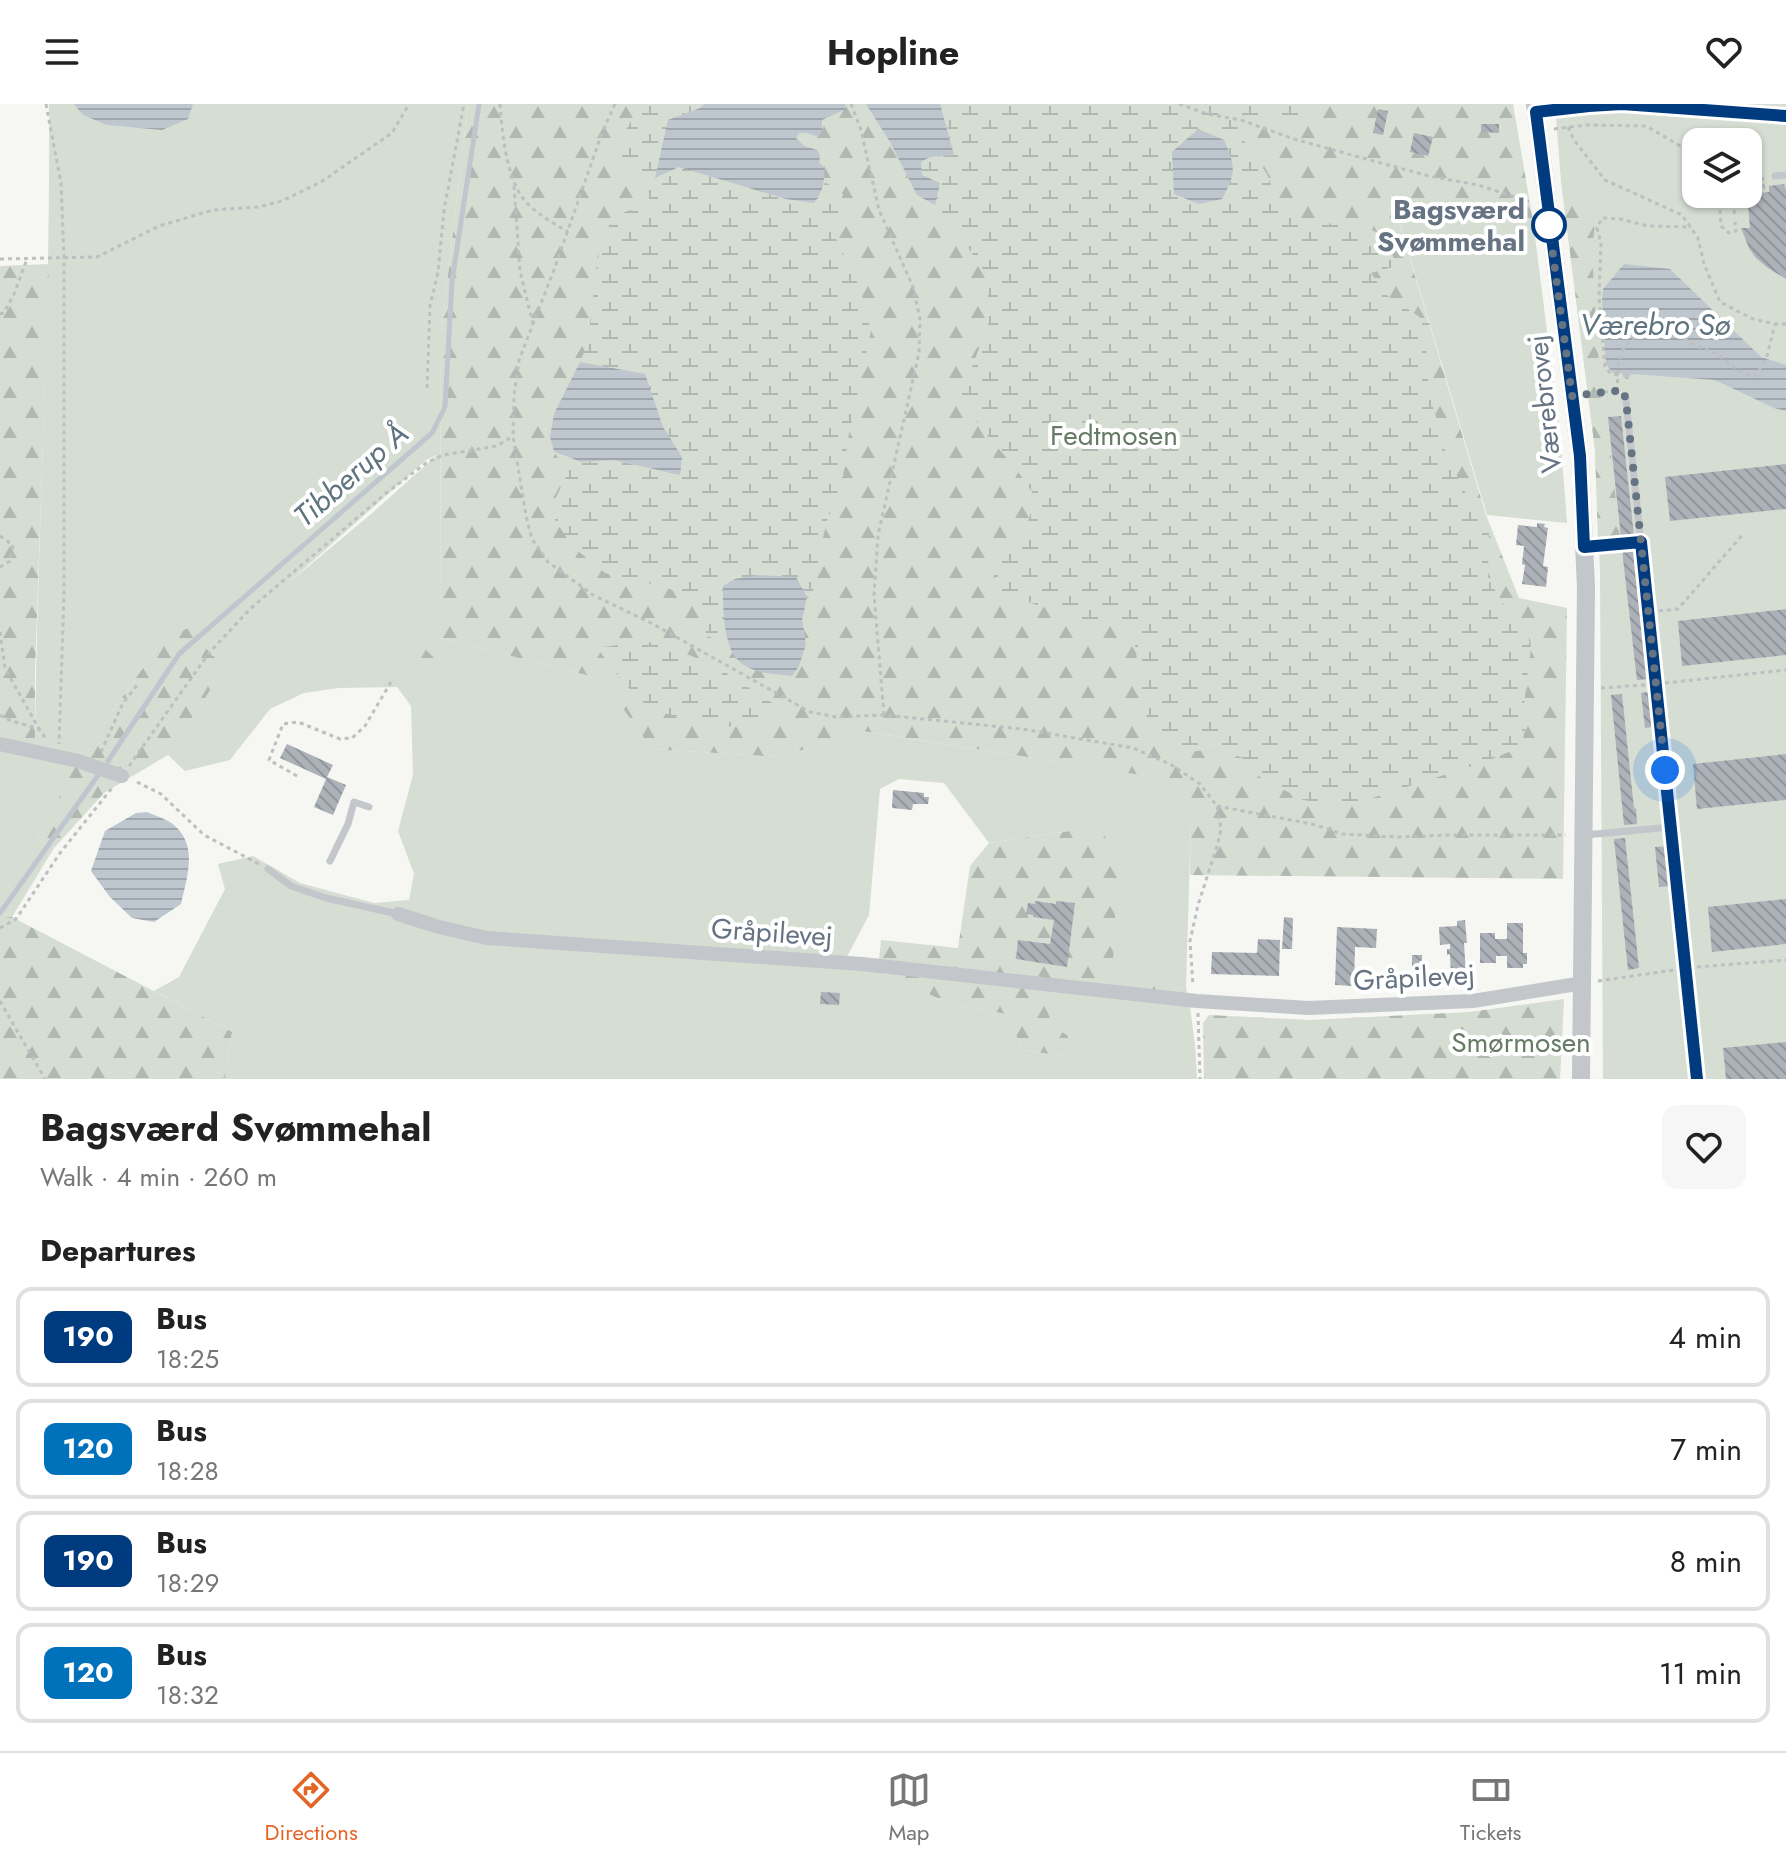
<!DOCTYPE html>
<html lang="en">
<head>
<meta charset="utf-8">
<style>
  body { margin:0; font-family:Jost,sans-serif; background:#f6f6f6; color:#222; height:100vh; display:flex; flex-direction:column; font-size:30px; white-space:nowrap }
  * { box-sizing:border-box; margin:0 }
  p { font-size:26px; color:#767676 }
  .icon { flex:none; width:44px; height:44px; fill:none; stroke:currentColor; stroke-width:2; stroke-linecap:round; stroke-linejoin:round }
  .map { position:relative; height:975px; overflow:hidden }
  .details { display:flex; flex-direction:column; background:#fff; flex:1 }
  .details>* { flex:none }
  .badge { padding:0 16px; border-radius:12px; font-size:28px; line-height:52px }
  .tools { position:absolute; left:1682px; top:24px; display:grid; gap:16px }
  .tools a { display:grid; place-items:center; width:80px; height:80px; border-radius:16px; background:#fff; box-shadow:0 2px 6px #0004; font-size:40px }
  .you { position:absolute; width:40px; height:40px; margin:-20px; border:6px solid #fff; border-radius:50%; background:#1a73e8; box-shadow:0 0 0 12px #1a73e833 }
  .map>.badge { position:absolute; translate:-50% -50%; box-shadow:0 0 0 4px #fff }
  h2 { padding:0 40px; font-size:30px; line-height:72px }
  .round { display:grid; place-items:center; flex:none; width:84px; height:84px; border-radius:16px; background:#f6f6f6 }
  .head { display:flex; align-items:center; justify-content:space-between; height:136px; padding:0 40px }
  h1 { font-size:38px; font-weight:700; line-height:60px }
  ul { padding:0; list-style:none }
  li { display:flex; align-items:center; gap:24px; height:100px; margin:0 16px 12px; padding:0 24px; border:4px solid #e0e0e0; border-radius:16px }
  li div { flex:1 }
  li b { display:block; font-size:30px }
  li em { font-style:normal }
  li .badge { min-width:88px; font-weight:700; text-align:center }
  header { display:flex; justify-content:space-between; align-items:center; height:104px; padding:0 40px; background:#fff; font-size:36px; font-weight:700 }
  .tab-bar { display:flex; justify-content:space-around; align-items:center; height:112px; border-top:2px solid #e0e0e0; background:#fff; font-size:22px; color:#767676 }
  .tab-bar a { display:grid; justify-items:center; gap:4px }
  .tab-bar .current { color:#e36525 }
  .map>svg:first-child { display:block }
  .green { fill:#d6ddd3; fill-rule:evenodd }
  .forest { fill:url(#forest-firs) }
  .wetland { fill:url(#wetland-marsh) }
  .water { fill:url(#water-rules) }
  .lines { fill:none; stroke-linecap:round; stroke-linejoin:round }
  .stream { stroke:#bfc7ce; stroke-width:5 }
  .building { fill:url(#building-back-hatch) }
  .path { stroke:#bdbfc1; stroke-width:3; stroke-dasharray:4 4; stroke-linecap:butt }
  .service { stroke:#c3c6ca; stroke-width:7 }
  .minor { stroke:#c3c6ca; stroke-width:14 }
  .tertiary { stroke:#c3c6ca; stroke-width:18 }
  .line-casing { stroke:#fff; stroke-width:18 }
  .line { stroke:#003b80; stroke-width:12 }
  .walk { stroke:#657383; stroke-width:8; stroke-dasharray:0 14.4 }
  .stop-dot { fill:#fff; stroke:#003b80; stroke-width:4 }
  .labels { text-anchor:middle; stroke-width:8; stroke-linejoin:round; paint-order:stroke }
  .stop-label { font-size:28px; font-weight:bold; fill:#657383; stroke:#fff; text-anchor:end }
  .street-label { font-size:28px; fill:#657383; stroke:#fff }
  .park-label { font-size:28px; fill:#667b64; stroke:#fff }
  .water-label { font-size:30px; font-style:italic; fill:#607480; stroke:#fff }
</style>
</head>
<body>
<header><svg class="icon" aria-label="menu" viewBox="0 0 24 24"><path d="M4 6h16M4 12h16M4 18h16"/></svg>Hopline<svg class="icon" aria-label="heart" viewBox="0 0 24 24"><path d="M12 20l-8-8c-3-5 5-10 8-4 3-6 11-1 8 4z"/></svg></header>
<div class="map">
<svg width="1786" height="975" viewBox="0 0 1786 975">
  <defs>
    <pattern id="forest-firs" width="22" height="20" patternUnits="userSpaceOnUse" patternTransform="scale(2)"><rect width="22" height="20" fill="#d6ddd3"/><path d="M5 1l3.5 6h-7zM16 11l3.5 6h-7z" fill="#b1b8b1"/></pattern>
    <pattern id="wetland-marsh" width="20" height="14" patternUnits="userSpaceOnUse" patternTransform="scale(2)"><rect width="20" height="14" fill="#d6ddd3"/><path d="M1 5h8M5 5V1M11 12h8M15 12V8" fill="none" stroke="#b1b8b1"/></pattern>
    <pattern id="water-rules" width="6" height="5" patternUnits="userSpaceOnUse" patternTransform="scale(2)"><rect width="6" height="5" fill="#bfc7ce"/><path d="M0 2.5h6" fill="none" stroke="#9fa6ad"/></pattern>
    <pattern id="building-back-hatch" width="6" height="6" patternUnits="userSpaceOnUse" patternTransform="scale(2)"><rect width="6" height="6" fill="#acb2b8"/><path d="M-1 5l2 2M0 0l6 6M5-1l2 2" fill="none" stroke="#90959b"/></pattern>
  </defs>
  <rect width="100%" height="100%" fill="#f6f6f2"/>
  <g class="green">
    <path d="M49,0H468L441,231L440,534L602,575L653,645L780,653L861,627L1192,679L1186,884L1105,872L1070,727L989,739L944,679L899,675L880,685L869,811L842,862L878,866L948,899L1006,910L1023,946L1063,952L1036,879L1190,903L1195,941L1197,975H225L232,928L154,887L179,873L225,785L218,760L253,752L300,779L374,799L409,796L414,770L398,727L413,671L411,602L397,583L339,584L304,589L270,605L230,656L185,667L168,651L236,546L212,552L162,537L80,653L35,643C37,428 51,214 49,0ZM437,351L370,411L286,481L426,356Z"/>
    <path d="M1555,0H1786V975H1603L1600,468L1595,346L1561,77ZM1696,38H1748V90H1696Z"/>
    <path d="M1391,90L1533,117L1560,329L1567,419L1487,411Z"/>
    <path d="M0,644L77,660L37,735L54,744L12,813L0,814Z"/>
  </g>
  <g class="forest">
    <path d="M468,0H1513L1533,117L1391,91L1486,411L1519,494L1567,504L1563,775L1190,771L1191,679L862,627L780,653L652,645L602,575L440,534L441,231Z"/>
    <path d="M1561,77L1579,87L1596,109L1592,147L1597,243L1604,288L1620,434L1598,436L1595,346Z"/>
    <path d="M49,160L35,569V643L0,636V162Z"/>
    <path d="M190,523L212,552L237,545L168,651L104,689L54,744L37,735L80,653L162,537Z"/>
    <path d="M424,544L438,558L437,571L417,576L402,549Z"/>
    <path d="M1070,727L1102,728L1118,754L1113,855L1106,871L1186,884L1190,903L1037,880L1053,922L1068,932L1063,952L1023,946L1006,910L948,899L878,866L881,836L958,844L970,762L989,739Z"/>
    <path d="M12,813L232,928L225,975H0V814Z"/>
    <path d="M1564,895L1560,975H1204L1203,919L1209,911L1309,916L1469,908Z"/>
  </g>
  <g class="wetland">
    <path d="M650,0H704L700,4L668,16L679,63L786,95L821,90L825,78L843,90L836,135L860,184L871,227L848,335L843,373L827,417L820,446L815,484L807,493L795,473L724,514L730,540L707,532L697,499L668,484L605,469L573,443L555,416V395L567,371L554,347L581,358L614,356L680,371L682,353L663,323L645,270L580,258L588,238L597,158L607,124L620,110L651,98L637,72L614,47L634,12Z"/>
    <path d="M940,0H1274C1282,3 1306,0 1317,0L1303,18L1258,15L1244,37L1267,70L1279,102L1309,119L1355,120L1387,132L1396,162L1371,169L1385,190L1430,220L1425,259L1434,306L1446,350L1473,404L1489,426L1488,474L1507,507L1529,527L1531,544L1524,600L1527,618L1521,643L1482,659L1372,694L1337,701L1303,696L1260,673L1241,653L1208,646L1186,648L1158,628L1139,602L1140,576L1132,520L1079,515L998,488L992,461L1025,426L1036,394L1017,366L981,324L961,292L989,218L987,171L947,114L930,99L935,100L930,76L922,71L921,58L931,51L943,53L951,35Z"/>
    <path d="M645,537L669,543L714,561L774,600C757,637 723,620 693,614C682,612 667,611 657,607C636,598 611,562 597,544Z"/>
  </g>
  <g class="water">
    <path d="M74,0H193L188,15L162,26L107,21L83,11Z"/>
    <path d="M704,0H845L846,5L822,16V27L818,33L807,29H799L796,34L804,42L817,46L820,51L819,59L824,63C825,78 823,87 814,99L786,95L679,63L655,74L668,16L700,4Z"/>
    <path d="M866,0H940L954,51C940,53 933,50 921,58L922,71L940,79L935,101L917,91L890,38Z"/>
    <path d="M1198,25L1224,36C1236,63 1236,69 1222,95L1199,100L1174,90L1172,48Z"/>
    <path d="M1624,160L1670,165L1761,253L1786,261V307L1774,304L1715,276L1631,270L1628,275L1624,274L1622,269H1613L1606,260L1602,197L1603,185Z"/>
    <path d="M580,258L645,270L663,323L682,353L680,371L614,356L581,358L554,347L550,333L554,310Z"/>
    <path d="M759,471L796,473L807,493L802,516L806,540L799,562L792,572C775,570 751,570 738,556C723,541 723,502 723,482L735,475Z"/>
    <path d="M147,708C156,712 169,716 175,722C198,743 187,773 181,800L154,818L132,814L110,793L91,767L105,727L136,709Z"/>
  </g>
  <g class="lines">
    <g class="stream">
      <path d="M108,657L179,550L432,329L445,303L452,177L479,0"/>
      <path d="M0,809L99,670"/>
    </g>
  </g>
  <g class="building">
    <path d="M1378,5L1388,7L1383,31L1373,29Z"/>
    <path d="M1481,20H1499V29L1481,28Z"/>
    <path d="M1414,29L1433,33L1428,52L1410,48Z"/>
    <path d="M1784,80L1786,86V175L1768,164L1756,154L1749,144L1741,124H1750L1747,90L1769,88V82Z"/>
    <path d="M1621,312L1634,432L1621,433L1608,313Z"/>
    <path d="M1786,360V405L1670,417L1665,373Z"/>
    <path d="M1537,419L1545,420L1544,423L1548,424L1543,462L1548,463L1546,483L1522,480L1525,461L1522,460L1524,442L1516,441L1518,421L1537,423Z"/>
    <path d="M1635,444L1649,575L1637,576L1622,446Z"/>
    <path d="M1786,505V551L1682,562L1678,517Z"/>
    <path d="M1656,587L1660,622L1645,624L1641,589Z"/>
    <path d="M1622,590L1634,705L1636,704L1637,720L1624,721L1611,591Z"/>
    <path d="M287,640L333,661L326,675L280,654Z"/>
    <path d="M1786,650V696L1697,705L1693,660Z"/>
    <path d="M327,673L346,681L333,711L314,703Z"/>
    <path d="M893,686L924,689V693H929L928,700H913L912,706L892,704Z"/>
    <path d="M1625,734L1639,864L1628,866L1614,735Z"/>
    <path d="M1670,742L1673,782L1659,783L1655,743Z"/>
    <path d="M1786,795V840L1712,848L1708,803Z"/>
    <path d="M1035,797L1056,800V797L1075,799L1067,863L1016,855L1018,836L1050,840L1054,816L1033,813V811L1026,810L1028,799L1035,800Z"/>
    <path d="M1284,813L1293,814L1292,845H1282Z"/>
    <path d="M1465,816L1467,839H1464L1466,871L1451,872L1450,850L1447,851V845H1450V840L1440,841L1439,823L1457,822V817Z"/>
    <path d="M1507,819H1523V849H1527V860H1523V864H1507V852H1496V859H1480V829H1495V835H1507Z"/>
    <path d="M1337,823L1377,825L1376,844L1355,843L1354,882L1335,881Z"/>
    <path d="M1258,835L1280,836L1279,872L1211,870L1212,848L1257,849Z"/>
    <path d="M1412,851H1422V857H1426V865H1421V875H1412Z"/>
    <path d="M821,888L840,889L839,901L820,900Z"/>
    <path d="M1786,938V975H1726L1723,944Z"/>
  </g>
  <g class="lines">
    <g class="path">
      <path d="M46,0L61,79L64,153V491L59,640"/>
      <path d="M500,0C502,28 506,70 522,93C534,109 552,118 568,128"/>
      <path d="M615,0L602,29L554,166L519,256L514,292L513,332L526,412L532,435L548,458L593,491L653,520L810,608L836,613L884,611L1022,625L1133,644L1170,660L1200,680L1217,702L1221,725L1218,739L1198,801L1190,837L1193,882"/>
      <path d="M851,0L861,26L879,106L913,183L920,215L919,249L878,431L874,491L884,611"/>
      <path d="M1179,0L1207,10L1241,16L1294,35L1366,55L1429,72L1478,81L1530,98"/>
      <path d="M1568,23L1574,36L1605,76L1682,111L1698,134L1704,160L1720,198L1753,215L1775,220H1786"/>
      <path d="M1554,25L1587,21L1646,22L1696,51"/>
      <path d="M1748,74L1764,73"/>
      <path d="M514,82L520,167L533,220"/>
      <path d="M1748,85L1764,84L1762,73"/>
      <path d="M1719,90L1721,122L1729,129L1736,127L1735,118"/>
      <path d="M1732,90L1735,114"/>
      <path d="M0,155L97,153L159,122L213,106L258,103L282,97L321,78L392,29L409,0"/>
      <path d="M0,210L4,209L15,188L27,155"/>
      <path d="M1618,271L1610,269L1605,262L1599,193L1601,139L1597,124L1602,114L1620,115L1648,122L1691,123"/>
      <path d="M427,284L430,202L438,168L444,106L464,0"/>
      <path d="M1617,287C1618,276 1617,260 1621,250C1629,231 1655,220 1674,228C1682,231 1688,238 1695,241C1703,245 1711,247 1718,251C1730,259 1742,272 1756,272L1767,252L1775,220"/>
      <path d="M1588,290L1616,287"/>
      <path d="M0,432L13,441L10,457L0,463"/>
      <path d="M1659,507L1678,505L1744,429"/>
      <path d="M0,528L5,564L39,625"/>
      <path d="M1665,579L1786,566"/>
      <path d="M1601,584L1645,581"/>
      <path d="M0,611L9,616L39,625L47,636"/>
      <path d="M101,648L123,599L138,580"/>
      <path d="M129,662L209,549L250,505L385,390L426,359L443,351L497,342L513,332"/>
      <path d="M297,672L269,656L283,620L298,618L340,635L352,634L365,622L391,578"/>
      <path d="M137,678L161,690L204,731L259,760"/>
      <path d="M1217,702L1316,721L1342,730L1397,733L1450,731H1566"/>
      <path d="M0,824L16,815L60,749L112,684"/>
      <path d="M1697,863L1786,856"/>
      <path d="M1598,877L1674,866"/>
      <path d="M0,897L45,975"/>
      <path d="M1198,909L1200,975"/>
    </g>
    <g class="service">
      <path d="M1538,8L1589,2L1622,0L1786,12"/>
      <path d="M1775,72L1786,71"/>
      <path d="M1626,296L1697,975"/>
      <path d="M1586,442L1641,438"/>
      <path d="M1585,731L1671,723"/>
      <path d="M330,757L348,720L354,698L369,703"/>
      <path d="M268,765L291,782L326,794L398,810"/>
    </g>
    <g class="minor">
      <path d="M0,640L78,657L122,672"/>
      <path d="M398,810L439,823L487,834L862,860L1197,897L1308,904L1473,897L1583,879"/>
    </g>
    <path class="tertiary" d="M1535,0L1580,352L1586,483L1581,975"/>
  </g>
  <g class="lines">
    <defs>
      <path id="line" d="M1697,975L1641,438L1584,443L1580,352L1536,8L1589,2L1622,0L1786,12"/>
    </defs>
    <use href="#line" class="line-casing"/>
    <use href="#line" class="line"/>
    <path class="walk" d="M1549,121L1572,292L1623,286L1626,296L1665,666"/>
  </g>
  <circle class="stop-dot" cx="1549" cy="121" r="16"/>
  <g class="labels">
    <g class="stop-label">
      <text x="1525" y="115">Bagsværd<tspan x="1525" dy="32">Svømmehal</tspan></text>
    </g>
    <g class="street-label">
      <text transform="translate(1544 300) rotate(-96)" y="10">Værebrovej</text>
      <text transform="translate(772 828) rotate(4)" y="10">Gråpilevej</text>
      <text transform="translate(1414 873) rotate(-3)" y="10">Gråpilevej</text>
    </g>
    <g class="park-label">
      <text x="1114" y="341">Fedtmosen</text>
      <text x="1521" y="948">Smørmosen</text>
    </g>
    <g class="water-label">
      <text x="1655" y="231">Værebro Sø</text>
      <text transform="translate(351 371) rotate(-41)" y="10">Tibberup Å</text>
    </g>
  </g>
</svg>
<div class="tools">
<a><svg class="icon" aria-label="layers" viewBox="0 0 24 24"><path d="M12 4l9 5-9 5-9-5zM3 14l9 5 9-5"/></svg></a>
</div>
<div class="you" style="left:1665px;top:666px"></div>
</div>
<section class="details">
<div class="head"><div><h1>Bagsværd Svømmehal</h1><p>Walk · 4 min · 260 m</p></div><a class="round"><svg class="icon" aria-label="heart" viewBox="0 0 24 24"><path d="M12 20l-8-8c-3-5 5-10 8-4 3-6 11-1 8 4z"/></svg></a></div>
<h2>Departures</h2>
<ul>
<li><span class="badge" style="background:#003b80;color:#fff">190</span><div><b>Bus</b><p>18:25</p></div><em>4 min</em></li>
<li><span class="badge" style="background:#0072bc;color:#fff">120</span><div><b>Bus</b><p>18:28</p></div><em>7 min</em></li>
<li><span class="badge" style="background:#003b80;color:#fff">190</span><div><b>Bus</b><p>18:29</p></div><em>8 min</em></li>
<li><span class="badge" style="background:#0072bc;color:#fff">120</span><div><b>Bus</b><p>18:32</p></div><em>11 min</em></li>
</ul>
</section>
<nav class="tab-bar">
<a class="current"><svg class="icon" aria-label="directions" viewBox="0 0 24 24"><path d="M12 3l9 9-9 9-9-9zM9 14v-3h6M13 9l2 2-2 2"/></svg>Directions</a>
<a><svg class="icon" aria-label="map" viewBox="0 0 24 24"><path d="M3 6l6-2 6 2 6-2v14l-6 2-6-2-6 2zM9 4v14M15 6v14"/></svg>Map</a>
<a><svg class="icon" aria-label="tickets" viewBox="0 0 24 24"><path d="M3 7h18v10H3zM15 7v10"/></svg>Tickets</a>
</nav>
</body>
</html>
